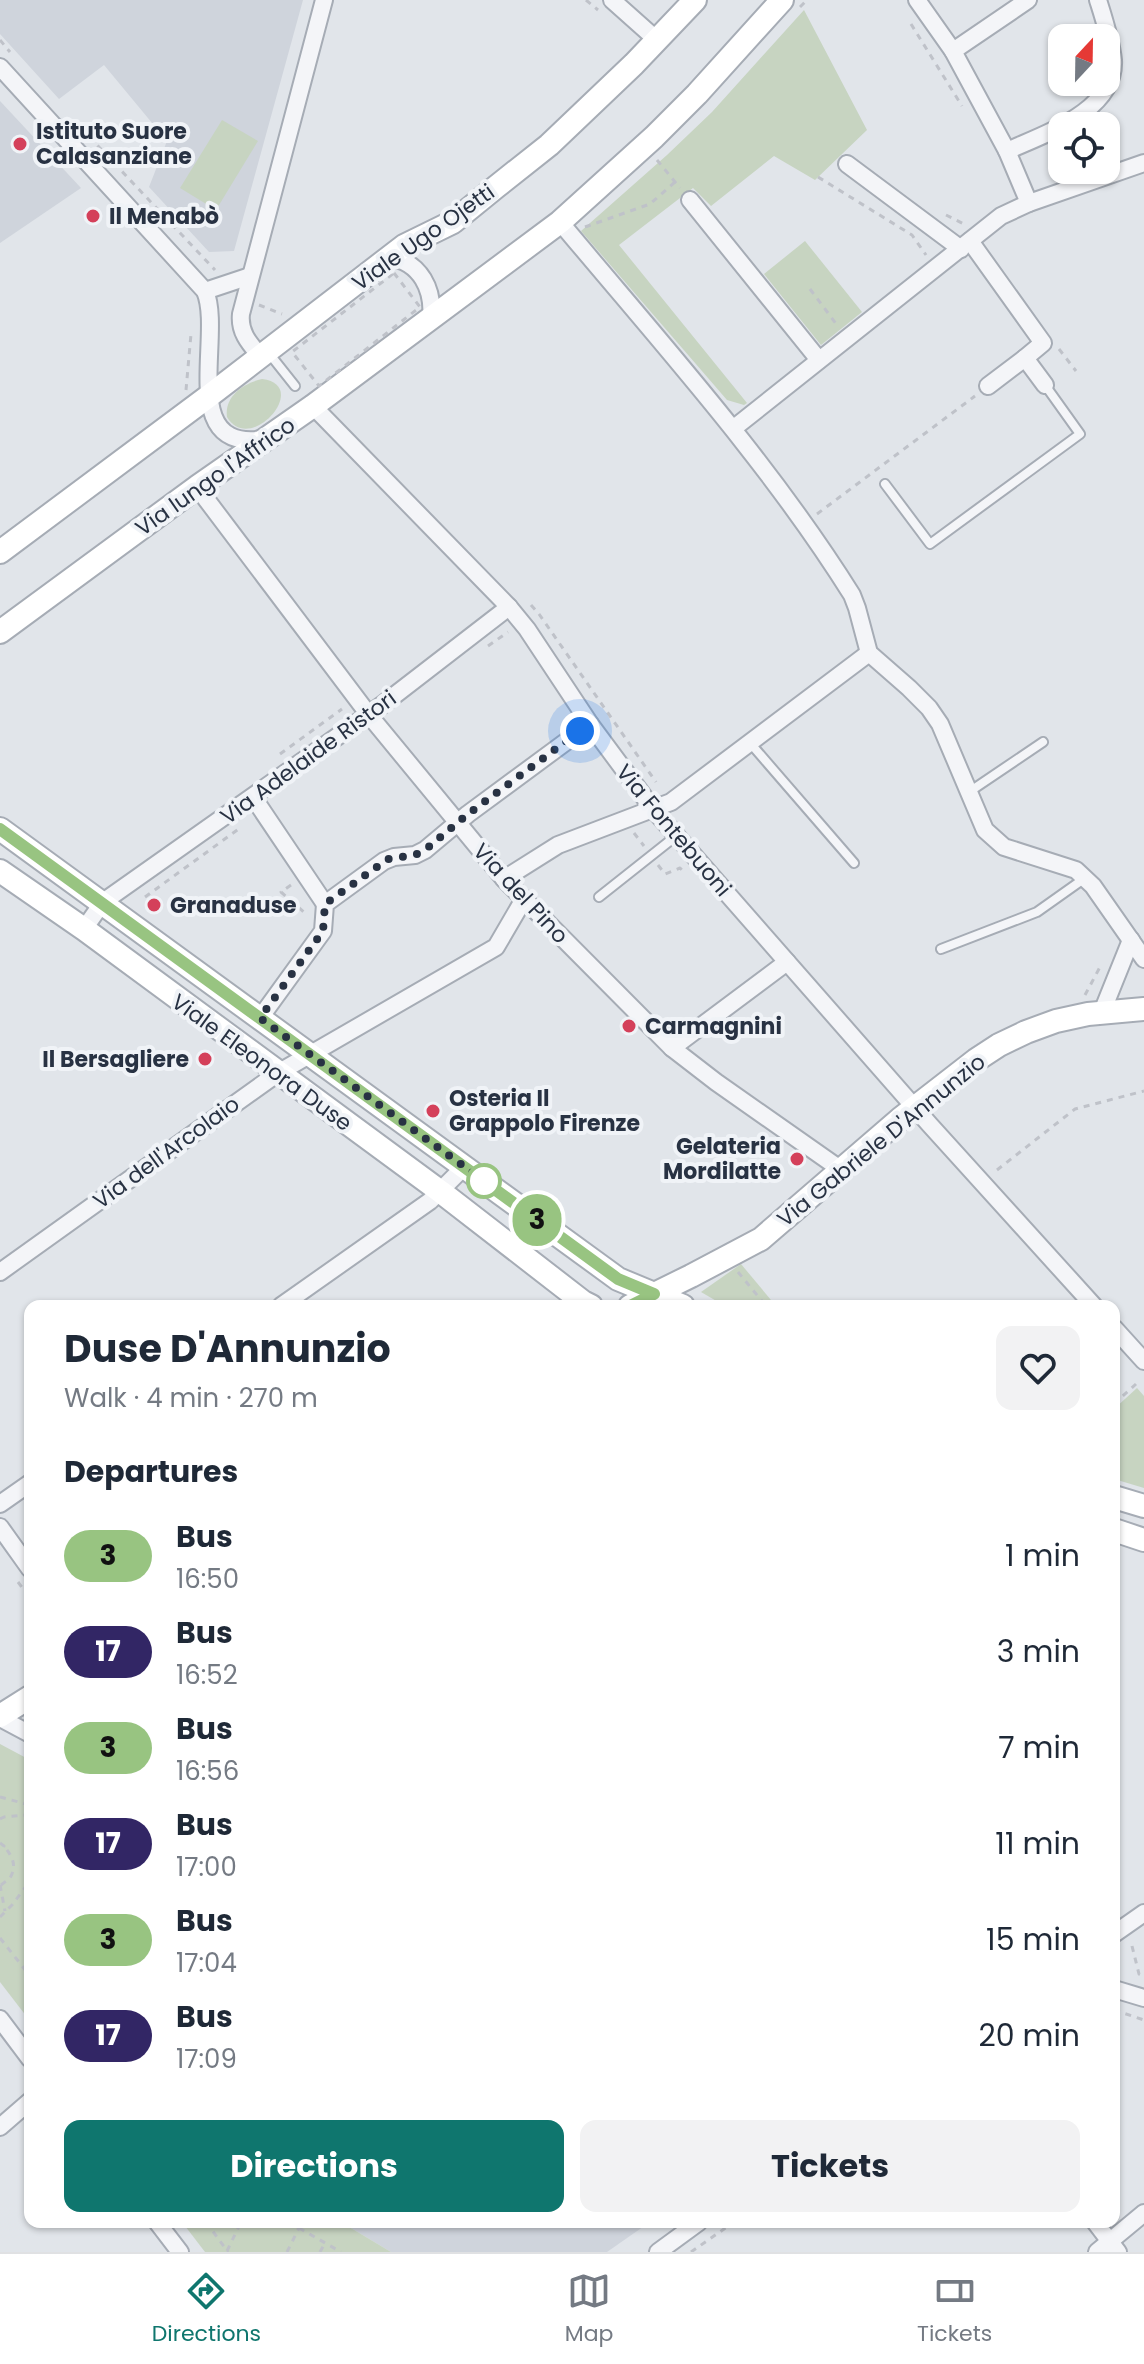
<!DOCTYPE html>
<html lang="en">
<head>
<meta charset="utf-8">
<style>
  body { margin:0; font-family:Poppins,sans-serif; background:#f2f2f3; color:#1f2937; height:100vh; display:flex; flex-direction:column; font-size:30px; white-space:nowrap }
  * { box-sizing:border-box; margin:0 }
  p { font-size:26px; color:#747a83 }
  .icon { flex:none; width:44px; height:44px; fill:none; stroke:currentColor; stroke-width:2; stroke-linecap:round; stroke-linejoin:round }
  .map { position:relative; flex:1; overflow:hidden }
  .sheet { position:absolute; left:24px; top:1300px; width:1096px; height:928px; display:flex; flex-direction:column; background:#fff; border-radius:16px; box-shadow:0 2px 6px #0004 }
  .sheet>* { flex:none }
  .badge { padding:0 16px; border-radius:26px; font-size:28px; line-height:52px }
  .needle { width:52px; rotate:22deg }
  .buttons { position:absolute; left:1048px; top:24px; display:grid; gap:16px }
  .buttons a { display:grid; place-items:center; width:72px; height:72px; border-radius:16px; background:#fff; box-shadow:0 2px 6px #0004; font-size:40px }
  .you { position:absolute; width:40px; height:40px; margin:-20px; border:6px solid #fff; border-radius:50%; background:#1a73e8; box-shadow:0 0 0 12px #1a73e833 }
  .map>.badge { position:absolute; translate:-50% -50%; box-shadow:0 0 0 4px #fff }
  h2 { padding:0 40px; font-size:30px; line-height:72px }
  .round { display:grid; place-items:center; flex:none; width:84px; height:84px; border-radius:16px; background:#f2f2f3 }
  .head { display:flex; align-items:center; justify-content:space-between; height:136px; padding:0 40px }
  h1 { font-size:38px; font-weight:700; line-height:60px }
  .button { display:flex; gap:16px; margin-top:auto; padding:16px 40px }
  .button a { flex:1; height:92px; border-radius:16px; background:#0f766e; color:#fff; font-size:32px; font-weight:700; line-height:92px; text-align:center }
  .button a+a { background:#f2f2f3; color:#1f2937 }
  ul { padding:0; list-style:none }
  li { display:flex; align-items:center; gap:24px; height:96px; padding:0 40px }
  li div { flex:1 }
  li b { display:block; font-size:30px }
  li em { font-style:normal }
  li .badge { min-width:88px; font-weight:700; text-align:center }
  .tabs { display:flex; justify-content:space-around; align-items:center; height:112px; border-top:2px solid #e0e1e3; background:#fff; font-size:22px; color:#747a83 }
  .tabs a { display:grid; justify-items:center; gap:4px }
  .tabs .current { color:#0f766e }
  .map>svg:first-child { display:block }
  .built { fill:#cfd4dc }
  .green { fill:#c7d4c1 }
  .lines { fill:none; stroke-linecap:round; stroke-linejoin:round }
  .lane-casing { stroke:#a6acb5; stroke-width:12 }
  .street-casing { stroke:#a6acb5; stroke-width:20 }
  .secondary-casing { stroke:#a6acb5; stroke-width:26 }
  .path { stroke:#bfc2c9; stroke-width:3; stroke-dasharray:6 6; stroke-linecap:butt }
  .lane { stroke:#f4f5f8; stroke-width:8 }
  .street { stroke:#f4f5f8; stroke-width:16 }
  .secondary { stroke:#fff; stroke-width:22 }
  .line-casing { stroke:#fff; stroke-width:18 }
  .line { stroke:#98c481; stroke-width:12 }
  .walk { stroke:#283243; stroke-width:8; stroke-dasharray:0 14.4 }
  .poi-dot { fill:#d4405a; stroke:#f0f3f7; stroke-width:3 }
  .stop-dot { fill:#fff; stroke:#98c481; stroke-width:4 }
  .labels { text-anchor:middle; stroke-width:8; stroke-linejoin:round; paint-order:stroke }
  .poi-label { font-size:22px; font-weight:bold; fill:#283243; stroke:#f0f3f7; text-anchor:start }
  .street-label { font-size:22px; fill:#283243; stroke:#f0f3f7 }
</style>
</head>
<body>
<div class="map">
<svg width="1144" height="2252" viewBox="0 0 1144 2252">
  <rect width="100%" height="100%" fill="#e1e5ea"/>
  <g class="built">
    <path d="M0,0H303L234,251L209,252L149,187L167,141L104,65L59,99L0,34Z"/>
    <path d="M0,101L81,188L0,243Z"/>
    <path d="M341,2222H650L607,2252H391Z"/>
  </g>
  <g class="green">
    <path d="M804,10L867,130L815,180L774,156L711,206L693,188L619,245L747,403L744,405L727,400L581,231L667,155L712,112Z"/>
    <path d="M222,120L258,141L216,210L180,188Z"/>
    <path d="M805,241L862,312L821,345L764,274Z"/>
    <path d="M262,379C312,385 250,456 227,417C224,396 244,383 262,379Z"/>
    <path d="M741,1264L776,1306H725L701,1292Z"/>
    <path d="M1137,1388L1144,1396V1488L1114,1479V1409Z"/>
    <path d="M0,1744L30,1760V2021L0,1982Z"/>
    <path d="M182,2222H341L391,2252H205Z"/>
  </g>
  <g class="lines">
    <defs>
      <g id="lane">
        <path d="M268,352L295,386"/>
        <path d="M885,484L930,544L1080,434L1045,385"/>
        <path d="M751,744L854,863"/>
        <path d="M969,792L1043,742"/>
        <path d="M599,897L676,836"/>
        <path d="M941,949L1037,912L1085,878"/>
      </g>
      <g id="street">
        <path d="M612,0L658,41"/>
        <path d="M917,0L953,51L1007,151L1029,203"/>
        <path d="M953,51L1028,0"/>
        <path d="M0,67L205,291C224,335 176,453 264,439"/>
        <path d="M1007,151C1044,134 1116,111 1113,60C1111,40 1104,19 1098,0"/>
        <path d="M847,164L961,249"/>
        <path d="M690,200L819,360"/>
        <path d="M560,222C661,343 768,461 852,595L857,608L869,653L909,688L929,708L940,724L985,830L1004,847L1076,870L1093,886L1144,959"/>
        <path d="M970,241L1043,343L1025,358L1045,385"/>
        <path d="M389,257C421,262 434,290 431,319"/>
        <path d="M205,291L250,276"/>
        <path d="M260,356C249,343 239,332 241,314L324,0"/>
        <path d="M988,386L1025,358"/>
        <path d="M313,406L509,607L527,629L590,724L653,809L930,1125L1094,1306"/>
        <path d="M734,428L1001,216L1029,203L1144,163"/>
        <path d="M197,487L369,715L504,879L672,1048L716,1082L840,1169"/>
        <path d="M253,797L325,904"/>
        <path d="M504,879L558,845L671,802L869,653"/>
        <path d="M84,929L103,902L382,705L509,607"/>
        <path d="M1102,1012L1131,940"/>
        <path d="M260,1018L323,931L325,904L384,861L394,857L415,855L425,850L468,814L590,724"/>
        <path d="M672,1048L787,962"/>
        <path d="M0,1272L278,1073L496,947L524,899"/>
        <path d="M281,1306L430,1201L464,1167"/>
        <path d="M1114,1328L1144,1361"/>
        <path d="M0,1504L30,1483"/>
        <path d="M0,1527L30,1569"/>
        <path d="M0,1718L30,1734"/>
        <path d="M1114,1934L1144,1913"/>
        <path d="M1114,1989L1144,1998"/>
        <path d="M0,2019L30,2059"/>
        <path d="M0,2127L30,2101"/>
        <path d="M157,2222L180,2252"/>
        <path d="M1095,2222L1118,2252"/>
        <path d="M658,2252L699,2222"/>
        <path d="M1097,2252L1144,2213"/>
      </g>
      <g id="secondary">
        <path d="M0,552L209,396L404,246L453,222L496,187L549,145L634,64L695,0"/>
        <path d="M0,632L197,487L313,406L560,222L654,137L697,94L782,0"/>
        <path d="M0,829L618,1279L683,1306"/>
        <path d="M0,871L84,929L441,1192L583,1302L591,1306"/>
        <path d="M630,1306L691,1276L761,1239L900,1119L976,1060L999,1045L1026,1032L1056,1021L1088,1014L1144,1009"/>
        <path d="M1114,1497L1144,1506"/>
        <path d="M1114,1530L1144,1540"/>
        <path d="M0,1716L30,1697"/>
      </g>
    </defs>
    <use href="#lane" class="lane-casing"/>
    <use href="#street" class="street-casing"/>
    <use href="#secondary" class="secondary-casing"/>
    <g class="path">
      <path d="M586,0L598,10"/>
      <path d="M800,7L807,0"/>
      <path d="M911,24L962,106"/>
      <path d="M0,40L10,52"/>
      <path d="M81,128L215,270"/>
      <path d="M657,160L680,188"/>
      <path d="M818,177L912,235L926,255"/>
      <path d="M946,215L964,224"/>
      <path d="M585,227L650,204L675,182"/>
      <path d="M394,273L420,307L319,386L292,352Z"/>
      <path d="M810,289L837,325"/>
      <path d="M259,305L282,314"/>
      <path d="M1059,349L1076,371"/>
      <path d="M186,390L191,334"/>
      <path d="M817,514L975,396"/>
      <path d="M531,605L539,614L656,782"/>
      <path d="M488,646L508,632"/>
      <path d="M280,754L342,709"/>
      <path d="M634,833L644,846"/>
      <path d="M658,865L665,874L680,868L683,871"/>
      <path d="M291,885L281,892L306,914"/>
      <path d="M145,897L240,828"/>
      <path d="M1085,995L1100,967"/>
      <path d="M997,1170L1075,1109L1144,1091"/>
      <path d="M738,1272L766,1306"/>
      <path d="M1114,1404L1136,1384"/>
      <path d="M18,1582L30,1598"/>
      <path d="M0,1797L30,1805"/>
      <path d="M0,1819L4,1817L25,1815L29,1811V1804"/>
      <path d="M0,1843L4,1846L0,1849"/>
      <path d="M0,1885L5,1911"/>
      <path d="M1,1885L10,1878C17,1866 13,1857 4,1846"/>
      <path d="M0,1917L12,1905L30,1881"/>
      <path d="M0,1938L30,1976"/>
      <path d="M1132,1946L1139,1974L1144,1976"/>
      <path d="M1114,2010L1144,2020"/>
      <path d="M27,2024L30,2022"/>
      <path d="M206,2222L228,2252"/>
      <path d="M299,2228L341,2252"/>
      <path d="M227,2251L241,2222"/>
      <path d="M287,2252L299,2228L288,2222"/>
      <path d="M320,2252L325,2243"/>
      <path d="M691,2252L734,2222"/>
    </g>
    <use href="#lane" class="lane"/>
    <use href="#street" class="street"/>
    <use href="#secondary" class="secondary"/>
  </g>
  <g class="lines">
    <defs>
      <path id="line" d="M0,829L618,1279L654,1294L630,1306"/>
    </defs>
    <use href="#line" class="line-casing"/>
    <use href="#line" class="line"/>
    <path class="walk" d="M484,1181L260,1018L323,931L325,904L388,859L415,855L425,850L468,814L580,731"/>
  </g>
  <g class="poi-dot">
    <circle cx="20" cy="144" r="8"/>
    <circle cx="93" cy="216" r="8"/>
    <circle cx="154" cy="905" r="8"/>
    <circle cx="629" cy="1026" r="8"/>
    <circle cx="205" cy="1059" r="8"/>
    <circle cx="433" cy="1111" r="8"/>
    <circle cx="797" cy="1159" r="8"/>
  </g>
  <circle class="stop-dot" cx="484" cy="1181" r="16"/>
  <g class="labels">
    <g class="poi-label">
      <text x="36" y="139">Istituto Suore<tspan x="36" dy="25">Calasanziane</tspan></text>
      <text x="109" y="224">Il Menabò</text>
      <text x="170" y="913">Granaduse</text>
      <text x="645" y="1034">Carmagnini</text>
      <text x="189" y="1067" text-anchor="end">Il Bersagliere</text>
      <text x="449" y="1106">Osteria Il<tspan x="449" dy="25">Grappolo Firenze</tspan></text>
      <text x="781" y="1154" text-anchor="end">Gelateria<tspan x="781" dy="25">Mordilatte</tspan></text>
    </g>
    <g class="street-label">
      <text transform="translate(423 237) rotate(-35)" y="8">Viale Ugo Ojetti</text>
      <text transform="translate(215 476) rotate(-35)" y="8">Via lungo l'Affrico</text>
      <text transform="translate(308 757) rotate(-36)" y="8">Via Adelaide Ristori</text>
      <text transform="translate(674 830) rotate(50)" y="8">Via Fontebuoni</text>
      <text transform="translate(521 893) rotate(47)" y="8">Via del Pino</text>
      <text transform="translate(262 1062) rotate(36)" y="8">Viale Eleonora Duse</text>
      <text transform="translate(881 1140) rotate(-39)" y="8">Via Gabriele D'Annunzio</text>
      <text transform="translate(166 1152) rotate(-36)" y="8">Via dell'Arcolaio</text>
    </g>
  </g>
</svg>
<div class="buttons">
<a><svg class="needle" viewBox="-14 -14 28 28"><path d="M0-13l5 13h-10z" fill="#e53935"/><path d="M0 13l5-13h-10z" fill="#747a83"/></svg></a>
<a><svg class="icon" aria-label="locate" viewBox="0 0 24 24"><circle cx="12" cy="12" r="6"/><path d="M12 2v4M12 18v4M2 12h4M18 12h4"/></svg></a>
</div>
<div class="you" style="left:580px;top:731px"></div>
<b class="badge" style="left:537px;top:1220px;background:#98c481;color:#111">3</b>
<section class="sheet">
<div class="head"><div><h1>Duse D'Annunzio</h1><p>Walk · 4 min · 270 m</p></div><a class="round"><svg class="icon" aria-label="heart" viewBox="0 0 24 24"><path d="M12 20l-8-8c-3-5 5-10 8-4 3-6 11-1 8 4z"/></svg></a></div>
<h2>Departures</h2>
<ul>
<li><span class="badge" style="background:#98c481;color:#111">3</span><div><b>Bus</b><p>16:50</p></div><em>1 min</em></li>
<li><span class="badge" style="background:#322665;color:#fff">17</span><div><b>Bus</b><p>16:52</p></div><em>3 min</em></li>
<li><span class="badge" style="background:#98c481;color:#111">3</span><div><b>Bus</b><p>16:56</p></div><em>7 min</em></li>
<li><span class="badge" style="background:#322665;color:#fff">17</span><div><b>Bus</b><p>17:00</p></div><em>11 min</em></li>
<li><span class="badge" style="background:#98c481;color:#111">3</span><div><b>Bus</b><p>17:04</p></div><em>15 min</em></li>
<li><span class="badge" style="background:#322665;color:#fff">17</span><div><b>Bus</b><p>17:09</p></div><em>20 min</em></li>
</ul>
<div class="button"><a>Directions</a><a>Tickets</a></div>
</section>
</div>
<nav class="tabs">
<a class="current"><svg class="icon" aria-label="directions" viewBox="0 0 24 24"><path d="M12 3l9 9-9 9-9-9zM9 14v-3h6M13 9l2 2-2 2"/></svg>Directions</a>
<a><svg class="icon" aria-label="map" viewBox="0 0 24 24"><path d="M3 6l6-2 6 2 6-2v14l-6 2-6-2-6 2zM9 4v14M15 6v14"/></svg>Map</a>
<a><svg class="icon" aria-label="tickets" viewBox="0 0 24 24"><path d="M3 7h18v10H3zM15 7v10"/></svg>Tickets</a>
</nav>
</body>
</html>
